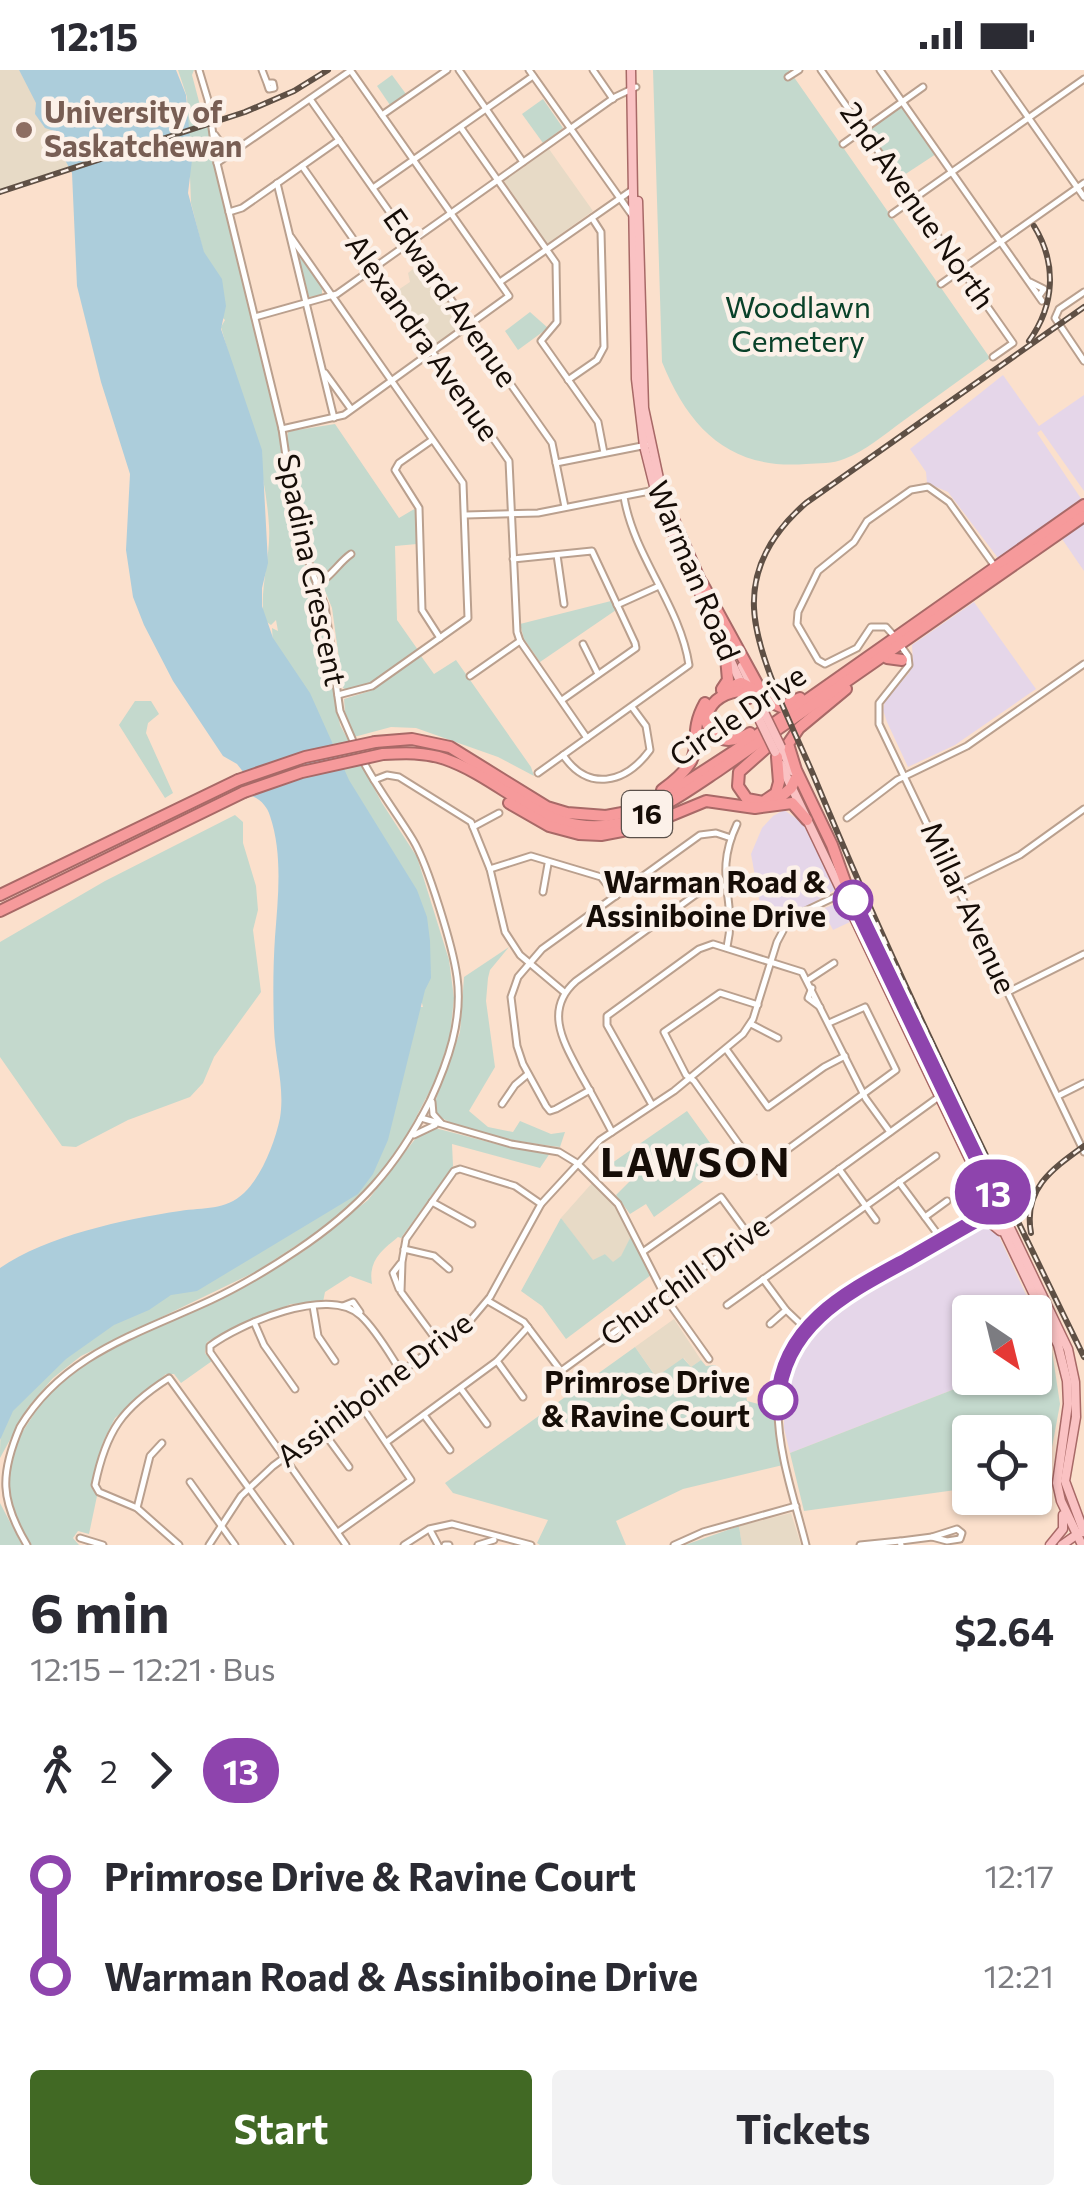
<!DOCTYPE html>
<html lang="en">
<head>
<meta charset="utf-8">
<style>
  body { margin:0; font-family:Commissioner,sans-serif; background:#f2f2f3; color:#2b2b33; height:100vh; display:flex; flex-direction:column; font-size:38px; white-space:nowrap }
  * { box-sizing:border-box; margin:0 }
  p { font-size:32px; color:#7c7c81 }
  .icon { flex:none; width:55px; height:55px; fill:none; stroke:currentColor; stroke-width:2; stroke-linecap:round; stroke-linejoin:round }
  .map { position:relative; height:1475px; overflow:hidden }
  .side { display:flex; flex-direction:column; background:#fff; flex:1 }
  .side>* { flex:none }
  .badge { padding:0 20px; border-radius:32px; font-size:35px; line-height:65px }
  .needle { width:65px; rotate:145deg }
  .buttons { position:absolute; left:952px; top:1225px; display:grid; gap:20px }
  .buttons a { display:grid; place-items:center; width:100px; height:100px; border-radius:10px; background:#fff; box-shadow:0 2px 8px #0004; font-size:50px }
  .map>.badge { position:absolute; translate:-50% -50%; box-shadow:0 0 0 5px #fff }
  .legs { display:flex; align-items:center; gap:15px; height:110px; padding:0 30px; font-size:32px }
  .legs p { margin-inline-start:auto }
  .headline { display:flex; align-items:center; justify-content:space-between; height:170px; padding:0 30px }
  h1 { font-size:55px; font-weight:700; line-height:75px }
  .action { display:flex; gap:20px; margin-top:auto; padding:20px 30px }
  .action a { flex:1; height:115px; border-radius:10px; background:#416924; color:#fff; font-size:40px; font-weight:700; line-height:115px; text-align:center }
  .action a+a { background:#f2f2f3; color:#2b2b33 }
  ul { padding:0 30px; list-style:none }
  li { display:flex; align-items:center; gap:35px; height:100px; font-size:38px }
  li i { display:grid; place-items:center; width:15px; height:100%; margin:0 12px; background:currentColor }
  li i::after { content:''; width:25px; height:25px; margin:-12px; border:8px solid; border-radius:50%; background:#fff }
  li p { margin-inline-start:auto }
  li:first-child i { background:linear-gradient(#0000 50%,currentColor 0) }
  li:last-child i { background:linear-gradient(currentColor 50%,#0000 0) }
  .status { display:flex; justify-content:space-between; align-items:center; height:70px; padding:0 50px; background:#fff; direction:ltr }
  .status svg { height:28px; fill:currentColor }
  .map>svg:first-child { display:block }
  .commercial { fill:#e5d6e9 }
  .education { fill:#e7dac6 }
  .green { fill:#c4d9cd }
  .water { fill:#accddb }
  .lines { fill:none; stroke-linecap:round; stroke-linejoin:round }
  .minor-casing { stroke:#baa08e; stroke-width:9 }
  .major-casing { stroke:#a86967; stroke-width:11 }
  .highway-casing { stroke:#a86967; stroke-width:14 }
  .minor { stroke:#fff; stroke-width:5 }
  .major { stroke:#fac2c3; stroke-width:8 }
  .highway { stroke:#f69a9b; stroke-width:10 }
  .rail-casing { stroke:#5f5045; stroke-width:6 }
  .rail { stroke:#fcf1e9; stroke-width:2.5; stroke-dasharray:8; stroke-linecap:butt }
  .major-bridge-casing { stroke:#a86967; stroke-width:11; stroke-linecap:butt }
  .highway-bridge-casing { stroke:#a86967; stroke-width:14; stroke-linecap:butt }
  .major-bridge { stroke:#fac2c3; stroke-width:8 }
  .highway-bridge { stroke:#f69a9b; stroke-width:10 }
  .line-1-casing { stroke:#fff; stroke-width:22 }
  .line-1 { stroke:#8e44ad; stroke-width:15 }
  .education-dot { fill:#8d6e63; stroke:#fcf1e9; stroke-width:4 }
  .stop-1-dot { fill:#fff; stroke:#8e44ad; stroke-width:5 }
  .labels { text-anchor:middle; stroke-width:9; stroke-linejoin:round; paint-order:stroke }
  .shield { fill:#fcf1e9; stroke:#5b514b; stroke-width:2.5 }
  .shield-label { font-size:28px; font-weight:bold; fill:#160d07 }
  .education-label { font-size:30px; font-weight:bold; fill:#785e54; stroke:#fcf1e9; text-anchor:start }
  .street-label { font-size:30px; fill:#160d07; stroke:#fcf1e9 }
  .park-label { font-size:30px; fill:#094129; stroke:#fcf1e9 }
  .stop-label { font-size:30px; font-weight:bold; fill:#160d07; stroke:#fcf1e9; text-anchor:end }
  .district-label { font-size:40px; font-weight:bold; letter-spacing:2.5px; fill:#160d07; stroke:#fcf1e9 }
</style>
</head>
<body>
<div class="status"><b>12:15</b><svg viewBox="0 0 49 12"><path d="M0 12V9h3v3zM5 12V6h3v6zM10 12V3h3v9zM15 12V0h3v12zM26 1h20v11H26zM47 4h2v5h-2z"/></svg></div>
<div class="map">
<svg width="1084" height="1475" viewBox="0 0 1084 1475">
  <rect width="100%" height="100%" fill="#fbe0cc"/>
  <g class="commercial">
    <path d="M1003,305L1039,356L1084,325V421L1041,360L1037,363L1082,430L998,488L948,422L927,413L926,402L910,379Z"/>
    <path d="M1084,449V501L1060,466Z"/>
    <path d="M974,532L1036,619L955,675L908,697L887,652L883,640L885,630L909,603L913,594L912,575Z"/>
    <path d="M784,740L803,753L835,820L787,848L761,840L751,784L762,758L773,746Z"/>
    <path d="M840,832L850,852L833,860L822,839Z"/>
    <path d="M976,1157L990,1158L999,1166L1034,1242H970V1308H983L790,1383L784,1358V1321L794,1289L811,1260L844,1229Z"/>
  </g>
  <g class="education">
    <path d="M0,0H19L37,33L36,44L54,62V69L71,96L0,121Z"/>
    <path d="M549,79L593,141L547,174L504,111Z"/>
    <path d="M421,193L464,255L434,276L395,222L410,212L408,203Z"/>
    <path d="M593,1112L616,1138L632,1164L621,1187L613,1193L605,1184L593,1191L561,1148Z"/>
    <path d="M674,1249L701,1290L691,1297L684,1288L657,1308L635,1277Z"/>
    <path d="M791,1443L801,1475H742L739,1456Z"/>
  </g>
  <g class="green">
    <path d="M178,0H194L192,5L202,43L207,46L225,142L278,359L295,467L322,538L340,655L382,733L417,787L449,890L454,928L450,966L437,1007L400,1078L361,1126L320,1160L257,1201L81,1286L53,1308L28,1337L0,1388C0,1378 0,1366 2,1356C17,1314 101,1260 140,1240L420,937H423L377,763L273,574L272,558L278,561L276,550L271,555L264,550C259,518 271,488 269,456C265,387 239,323 221,257L225,250L219,244L191,133L187,27Z"/>
    <path d="M653,0H789L990,288C961,309 932,330 903,351C884,365 865,381 844,389C833,394 819,393 806,394C730,400 689,359 662,292Z"/>
    <path d="M392,5L406,24L390,35L377,16Z"/>
    <path d="M543,29L563,58L543,73L522,44Z"/>
    <path d="M901,36L936,84L901,107L868,60Z"/>
    <path d="M298,185L322,217V225L309,227Z"/>
    <path d="M530,242L548,258L518,280L505,261Z"/>
    <path d="M335,354L399,448L416,438L417,442V474L395,476L397,550L418,580L369,614L347,620L343,618L332,538L301,462L287,370L288,362L291,361Z"/>
    <path d="M611,531L616,540L540,592L524,569L520,554Z"/>
    <path d="M421,586L434,604L456,590L531,697L534,706L498,687L416,658L391,657L354,667L345,642L344,629L370,621Z"/>
    <path d="M135,631H151L159,644L148,653L146,663L173,723L165,728L119,655Z"/>
    <path d="M235,745L243,752V773L256,816L258,840L253,860L261,922L214,987L203,1013L190,1027L128,1050L76,1077L62,1076L0,987V872L105,811Z"/>
    <path d="M509,877L490,900L488,908L486,931L495,997L469,1041L488,1057L513,1062L520,1051L551,1064L565,1062L560,1077C533,1074 451,1062 435,1042L436,1029L460,962L464,907Z"/>
    <path d="M687,1041L726,1095L654,1147L646,1134L630,1144L616,1125L630,1111L612,1093Z"/>
    <path d="M435,1058L504,1076L550,1083L540,1098L452,1074L453,1096L401,1168L398,1167C381,1181 368,1191 372,1214L350,1206L325,1222L323,1232L291,1234L207,1272L205,1283L212,1291L181,1313L174,1304H166L115,1348L103,1372L91,1417L97,1426L89,1464L78,1461L73,1468L79,1475H31L11,1443L6,1427L10,1381L49,1321L103,1282L233,1223L304,1181L368,1130L419,1064Z"/>
    <path d="M561,1148L593,1190L605,1184L613,1192L621,1186L632,1164L651,1205L566,1269L542,1236L521,1221Z"/>
    <path d="M635,1277L656,1307L683,1288L691,1297L701,1290L706,1296L715,1295L733,1314L745,1317L747,1331L773,1338L783,1395L683,1419L616,1451L626,1475H540L537,1473L548,1450L453,1423L445,1413Z"/>
    <path d="M1052,1281L1060,1334L1048,1399L1035,1402V1362H970V1418L804,1441L790,1383L983,1308H1035V1287Z"/>
    <path d="M0,1433L22,1475H0Z"/>
    <path d="M739,1456L742,1475H685Z"/>
  </g>
  <path class="water" d="M19,0H176L186,25L192,90L188,123L204,182L222,209L226,236L221,259L262,380L268,493L262,518V536L273,568L310,623L349,710L417,820L427,847L430,871L431,908L425,920L388,1070L373,1104L358,1124L197,1221L171,1225L149,1240L114,1255L66,1289L13,1341L0,1370V1198C46,1166 125,1149 180,1141C204,1137 225,1141 244,1123C262,1106 275,1072 280,1048C285,1017 275,989 274,958C273,928 273,897 275,867C278,828 283,784 270,746C267,736 260,729 250,725L244,703L237,694L223,686L173,611L144,555L133,527L126,480L130,404L101,312L77,216L72,103L54,69V61L45,58L35,44L36,33Z"/>
  <g class="lines">
    <defs>
      <g id="minor">
        <path d="M199,0L208,30L217,93L282,359L297,461L325,536L340,641L356,678"/>
        <path d="M262,0L267,13H273L274,18L269,19L267,13"/>
        <path d="M459,0L523,92"/>
        <path d="M529,0L634,148"/>
        <path d="M593,0L613,29"/>
        <path d="M821,0L1013,273L993,287"/>
        <path d="M880,0L1042,231"/>
        <path d="M995,0L1084,127"/>
        <path d="M788,7L799,0"/>
        <path d="M310,29L552,373L565,437"/>
        <path d="M382,45L447,0"/>
        <path d="M461,58L556,193L557,252L541,271L598,352L604,383"/>
        <path d="M215,65L224,78L236,79"/>
        <path d="M843,74L923,17"/>
        <path d="M217,93L350,1"/>
        <path d="M302,96L509,391L517,562L520,571L587,668"/>
        <path d="M277,113L334,348"/>
        <path d="M373,118L533,6"/>
        <path d="M229,142L242,138L339,70"/>
        <path d="M892,144L1084,9"/>
        <path d="M291,167L463,413L468,548L372,616L338,625"/>
        <path d="M500,212L632,120"/>
        <path d="M1030,212L1044,219L1039,226"/>
        <path d="M941,214L1084,113"/>
        <path d="M1084,222L1059,239L1055,248L1084,291"/>
        <path d="M255,247L337,224L615,27L636,17"/>
        <path d="M325,303L351,339"/>
        <path d="M568,310L597,290L604,277L601,162L592,148"/>
        <path d="M282,359L344,345L509,226L351,1"/>
        <path d="M432,370L399,393L395,400L419,438L422,540L440,568"/>
        <path d="M556,393L647,375"/>
        <path d="M466,445L538,443L655,420"/>
        <path d="M557,485L564,534"/>
        <path d="M513,489L592,481L635,573L636,578L562,630"/>
        <path d="M316,514C331,508 338,493 351,484"/>
        <path d="M617,535L659,516"/>
        <path d="M895,567L886,557H871L857,578L825,594L818,590L797,554L798,542L818,501L854,472L867,451L911,420L928,417L949,432L996,498"/>
        <path d="M583,574L598,604"/>
        <path d="M901,576L908,586L909,595L879,633V654L1084,1082"/>
        <path d="M470,606L520,571"/>
        <path d="M563,685C588,722 625,714 650,680L646,656L632,637"/>
        <path d="M538,703L689,595C680,535 634,487 624,427"/>
        <path d="M374,710L387,705L399,707L471,752L490,799L505,862L520,885L564,922"/>
        <path d="M847,748L897,710L967,676L1084,594"/>
        <path d="M473,757L499,743"/>
        <path d="M490,799L531,786L601,807L616,826"/>
        <path d="M957,816L1020,785L1084,739"/>
        <path d="M543,822L548,794"/>
        <path d="M727,877C738,829 712,807 737,754"/>
        <path d="M808,910L834,893"/>
        <path d="M812,918L808,928L820,937"/>
        <path d="M1008,922L1084,884"/>
        <path d="M758,935L720,923L664,962L686,1005L694,1011L758,1101L896,1000L865,937L829,953"/>
        <path d="M751,954L778,968"/>
        <path d="M726,979L768,1037L824,997L845,986"/>
        <path d="M590,1020L556,1039L550,1041L546,1036L523,994L517,976L511,927L518,907L542,879L700,765L716,763L731,768"/>
        <path d="M1058,1026L1084,1013"/>
        <path d="M432,1032L433,1044L441,1053"/>
        <path d="M502,1034L515,1015L528,1004"/>
        <path d="M652,1035L607,955V946L699,879L713,874L802,902L866,1029L890,1062"/>
        <path d="M421,1048L511,1074L559,1082L577,1093L618,1134L667,1230L709,1289"/>
        <path d="M612,1062C602,1043 592,1024 581,1005C564,973 543,940 576,911L695,825L712,817L724,816"/>
        <path d="M414,1065L435,1055"/>
        <path d="M839,1099L876,1150"/>
        <path d="M899,1112L942,1170"/>
        <path d="M432,1132L472,1154"/>
        <path d="M925,1147L947,1131"/>
        <path d="M404,1179L434,1186L449,1199"/>
        <path d="M644,1181L721,1127L748,1164"/>
        <path d="M763,1209L786,1240L806,1259"/>
        <path d="M399,1219L393,1203L400,1194"/>
        <path d="M488,1231L524,1252L561,1301L940,1026"/>
        <path d="M727,1235L936,1086"/>
        <path d="M313,1236L318,1266L335,1291"/>
        <path d="M343,1236L353,1232L360,1242"/>
        <path d="M254,1252L264,1275L295,1319"/>
        <path d="M770,1254L786,1240"/>
        <path d="M440,1275L401,1222L402,1192L406,1169L454,1101L460,1099L515,1116L541,1134"/>
        <path d="M497,1291L523,1327"/>
        <path d="M461,1319L487,1354"/>
        <path d="M424,1345L450,1380"/>
        <path d="M322,1360L349,1397"/>
        <path d="M388,1371L497,1291L528,1257"/>
        <path d="M190,1412L235,1475"/>
        <path d="M137,1438L150,1386L162,1373"/>
        <path d="M957,1459L962,1463L960,1469L947,1471L932,1467Z"/>
        <path d="M430,1460L438,1475"/>
        <path d="M338,1462L411,1410L360,1334"/>
        <path d="M80,1468L103,1475"/>
        <path d="M901,1471L932,1467"/>
        <path d="M27,1475C0,1430 0,1404 20,1357C64,1284 138,1264 211,1230C241,1216 269,1199 296,1181C359,1139 396,1098 430,1031C448,992 463,950 457,907C453,877 428,795 413,770C396,742 376,717 361,687"/>
        <path d="M179,1475L137,1438L99,1422L95,1415C106,1361 122,1338 169,1308L290,1475"/>
        <path d="M209,1475L241,1426L273,1396L469,1252L490,1227L541,1134L600,1070L674,1021L743,964L753,949L777,872L785,857L799,844L841,824"/>
        <path d="M346,1475L210,1282V1276C239,1254 329,1215 361,1246C377,1261 390,1285 402,1303"/>
        <path d="M404,1475L429,1459L452,1454L531,1475"/>
        <path d="M445,1475H449"/>
        <path d="M478,1475L494,1470"/>
        <path d="M674,1475L703,1462L796,1436"/>
        <path d="M806,1475C795,1431 778,1384 778,1339C777,1259 845,1223 906,1190C935,1174 965,1158 994,1141"/>
        <path d="M860,1475L900,1471L901,1475"/>
      </g>
      <g id="major">
        <path d="M631,0L636,309L644,376L655,420L677,476L742,615"/>
        <path d="M638,131L644,338L661,418L704,516"/>
        <path d="M742,596L764,642"/>
        <path d="M781,677L792,701"/>
        <path d="M781,695L1058,1275L1067,1311L1068,1334L1057,1413L1061,1431L1082,1475"/>
        <path d="M847,817L1068,1279L1075,1312L1076,1347L1065,1411L1084,1462"/>
        <path d="M968,1156L983,1135L975,1111"/>
        <path d="M968,1156L989,1152L1000,1161"/>
        <path d="M1050,1475L1063,1459V1445"/>
        <path d="M1062,1475L1079,1463"/>
      </g>
      <g id="highway">
        <path d="M702,513L766,630L781,637L800,628"/>
        <path d="M887,588L902,590"/>
        <path d="M722,619L728,610L725,576"/>
        <path d="M846,619L799,658L788,674L796,700L832,775L848,820"/>
        <path d="M722,620L741,613L753,619"/>
        <path d="M749,628L738,621C721,624 708,633 706,651C714,673 731,674 750,663"/>
        <path d="M775,670L739,702L738,716L747,729L763,732L776,723L779,712L777,687"/>
        <path d="M375,672L412,669L450,677L547,737L567,743L606,746L633,741L665,726L733,682L1084,435"/>
        <path d="M383,684C404,683 425,682 445,689C511,712 552,777 631,750C663,739 692,718 719,700L1084,446"/>
        <path d="M662,720C716,681 682,674 705,633"/>
        <path d="M775,732L791,718L796,708"/>
        <path d="M509,733L549,756L579,764L601,765L643,757L706,731L755,738L792,733L807,750"/>
        <path d="M0,825L238,710"/>
        <path d="M0,841L244,722"/>
      </g>
    </defs>
    <use href="#minor" class="minor-casing"/>
    <use href="#major" class="major-casing"/>
    <use href="#highway" class="highway-casing"/>
    <use href="#minor" class="minor"/>
    <use href="#major" class="major"/>
    <use href="#highway" class="highway"/>
    <defs>
      <g id="rail">
        <path d="M0,122L245,42L294,21L328,0"/>
        <path d="M1084,237L806,433C775,460 752,494 754,538C756,588 795,661 815,709C896,905 991,1096 1084,1287"/>
        <path d="M1029,271C1055,235 1057,193 1034,156"/>
        <path d="M1031,1163C1023,1119 1052,1099 1084,1076"/>
      </g>
    </defs>
    <use href="#rail" class="rail-casing"/>
    <use href="#rail" class="rail"/>
    <defs>
      <g id="major-bridge">
        <path d="M764,642L781,677"/>
        <path d="M758,647L775,682"/>
      </g>
      <g id="highway-bridge">
        <path d="M238,710L305,687L375,672"/>
        <path d="M244,722L302,702L383,684"/>
      </g>
    </defs>
    <use href="#major-bridge" class="major-bridge-casing"/>
    <use href="#highway-bridge" class="highway-bridge-casing"/>
    <use href="#major-bridge" class="major-bridge"/>
    <use href="#highway-bridge" class="highway-bridge"/>
  </g>
  <g class="lines">
    <defs>
      <path id="line-1" d="M778,1330C783,1254 848,1222 907,1190C938,1172 969,1154 1000,1137L853,830"/>
    </defs>
    <use href="#line-1" class="line-1-casing"/>
    <use href="#line-1" class="line-1"/>
  </g>
  <circle class="education-dot" cx="24" cy="60" r="10"/>
  <g class="stop-1-dot">
    <circle cx="853" cy="830" r="18"/>
    <circle cx="778" cy="1330" r="18"/>
  </g>
  <g class="labels">
    <rect class="shield" x="622" y="721" width="50" height="46" rx="8"/>
    <g class="shield-label">
      <text x="647" y="754">16</text>
    </g>
    <g class="education-label">
      <text x="44" y="53">University of<tspan x="44" dy="34">Saskatchewan</tspan></text>
    </g>
    <g class="street-label">
      <text transform="translate(917 136) rotate(55)" y="10">2nd Avenue North</text>
      <text transform="translate(450 228) rotate(55)" y="10">Edward Avenue</text>
      <text transform="translate(422 268) rotate(55)" y="10">Alexandra Avenue</text>
      <text transform="translate(311 500) rotate(78)" y="10">Spadina Crescent</text>
      <text transform="translate(693 501) rotate(67)" y="10">Warman Road</text>
      <text transform="translate(738 646) rotate(-34)" y="10">Circle Drive</text>
      <text transform="translate(968 838) rotate(65)" y="10">Millar Avenue</text>
      <text transform="translate(685 1211) rotate(-36)" y="10">Churchill Drive</text>
      <text transform="translate(375 1320) rotate(-37)" y="10">Assiniboine Drive</text>
    </g>
    <g class="park-label">
      <text x="798" y="248">Woodlawn<tspan x="798" dy="34">Cemetery</tspan></text>
    </g>
    <g class="stop-label">
      <text x="826" y="823">Warman Road &amp;<tspan x="826" dy="34">Assiniboine Drive</tspan></text>
      <text x="750" y="1323">Primrose Drive<tspan x="750" dy="34">&amp; Ravine Court</tspan></text>
    </g>
    <g class="district-label">
      <text x="696" y="1107">LAWSON</text>
    </g>
  </g>
</svg>
<div class="buttons">
<a><svg class="needle" viewBox="-14 -14 28 28"><path d="M0-13l5 13h-10z" fill="#e53935"/><path d="M0 13l5-13h-10z" fill="#7c7c81"/></svg></a>
<a><svg class="icon" aria-label="locate" viewBox="0 0 24 24"><circle cx="12" cy="12" r="6"/><path d="M12 2v4M12 18v4M2 12h4M18 12h4"/></svg></a>
</div>
<b class="badge" style="left:993px;top:1122px;background:#8e44ad;color:#fff">13</b>
</div>
<section class="side">
<div class="headline"><div><h1>6 min</h1><p>12:15 – 12:21 · Bus</p></div><b>$2.64</b></div>
<div class="legs"><svg class="icon" aria-label="walk" viewBox="0 0 24 24"><circle cx="13" cy="4" r="2"/><path d="M13 8l-2 6 4 7M11 14l-3 7M7 12l3-4h3l4 4"/></svg>2<svg class="icon" aria-label="forward" viewBox="0 0 24 24"><path d="M9 5l7 7-7 7"/></svg><b class="badge" style="background:#8e44ad;color:#fff">13</b></div>
<ul>
<li><i style="color:#8e44ad"></i><b>Primrose Drive &amp; Ravine Court</b><p>12:17</p></li>
<li><i style="color:#8e44ad"></i><b>Warman Road &amp; Assiniboine Drive</b><p>12:21</p></li>
</ul>
<div class="action"><a>Start</a><a>Tickets</a></div>
</section>
</body>
</html>
